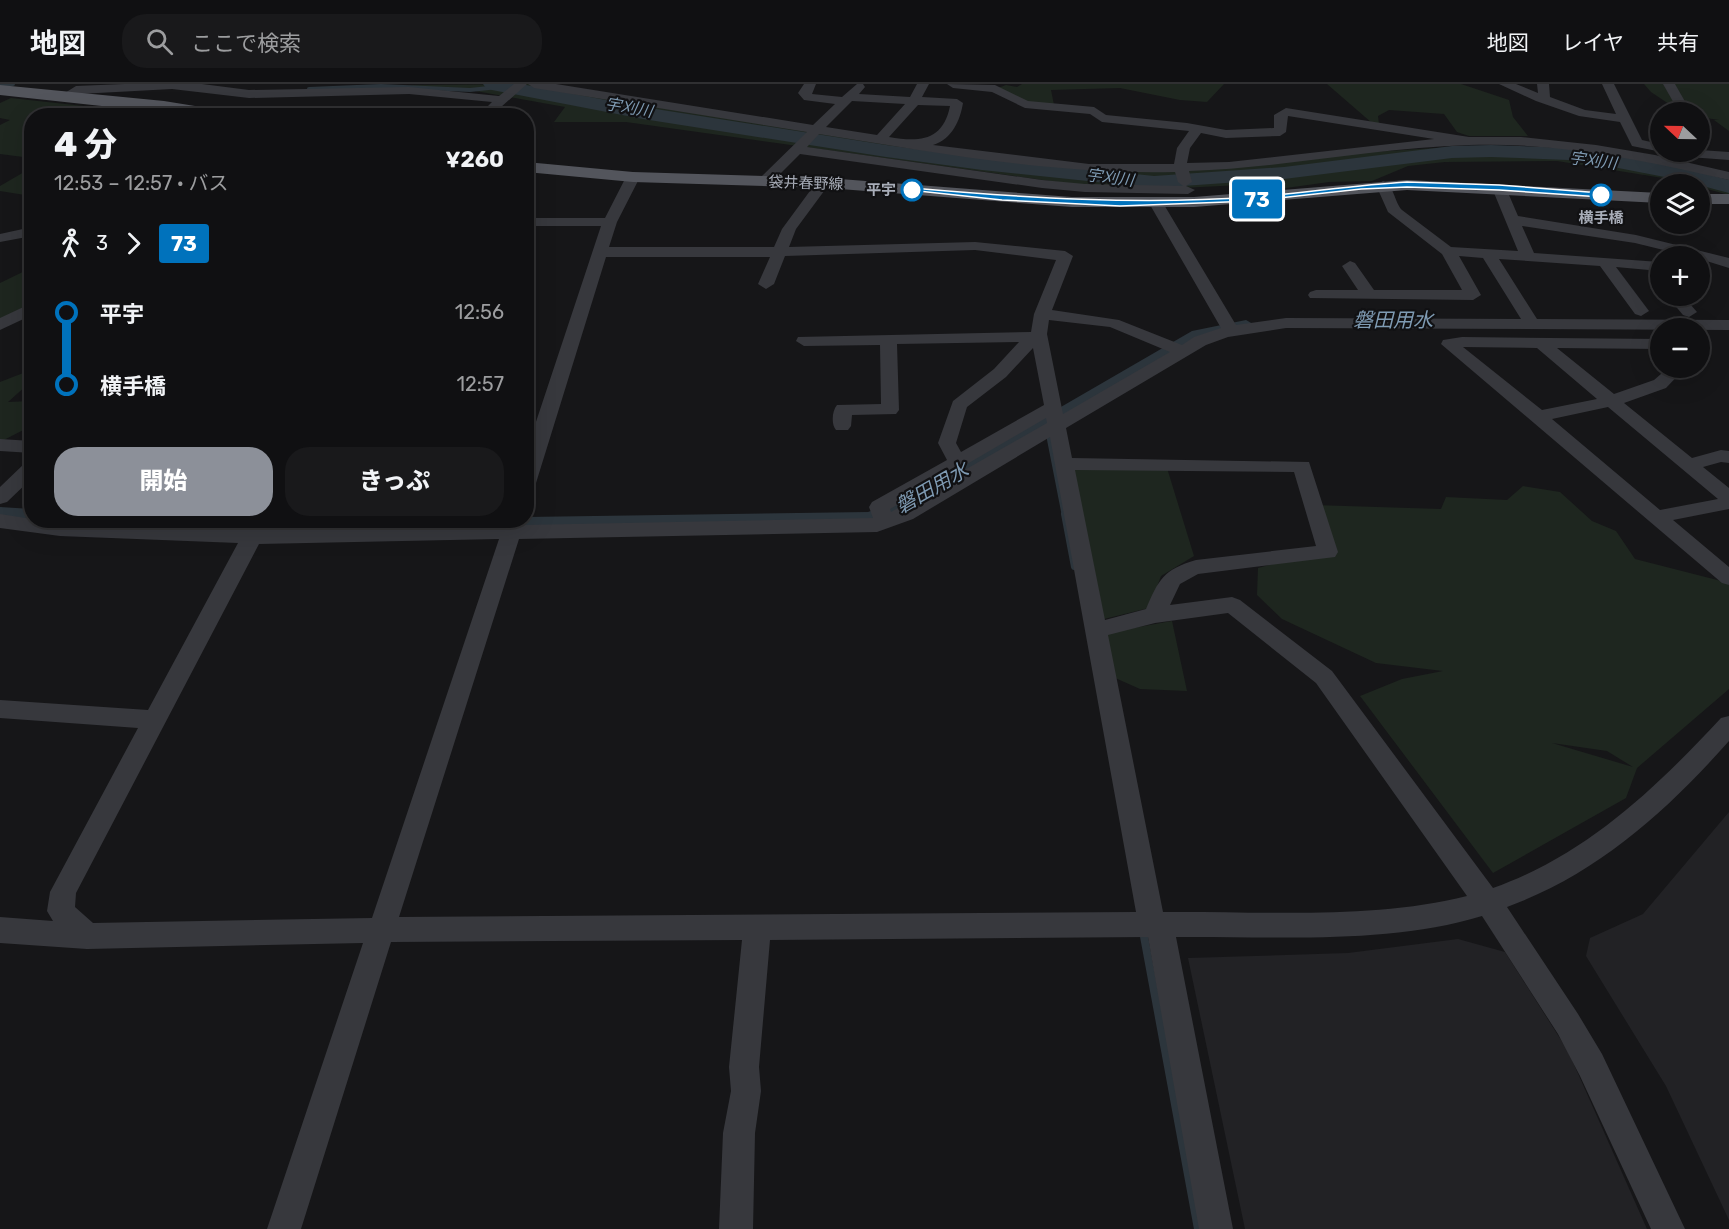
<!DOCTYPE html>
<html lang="ja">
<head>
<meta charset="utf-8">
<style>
  body { margin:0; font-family:Rubik,"Noto Sans JP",sans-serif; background:#19191b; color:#f1f3f6; height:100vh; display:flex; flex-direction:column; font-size:22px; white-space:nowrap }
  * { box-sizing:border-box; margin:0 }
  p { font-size:20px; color:#9c9d9f }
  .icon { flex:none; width:33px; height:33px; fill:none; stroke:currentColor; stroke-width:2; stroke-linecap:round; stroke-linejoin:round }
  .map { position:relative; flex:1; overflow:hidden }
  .panel { position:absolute; left:24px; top:24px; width:510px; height:420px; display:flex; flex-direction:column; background:#101012; border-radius:24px; box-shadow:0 6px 24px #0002,0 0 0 2px #303032 }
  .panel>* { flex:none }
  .badge { padding:0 12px; border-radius:4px; font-size:21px; line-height:39px }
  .needle { width:39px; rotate:292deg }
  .tools { position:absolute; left:1650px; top:18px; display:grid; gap:12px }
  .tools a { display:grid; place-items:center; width:60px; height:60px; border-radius:50%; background:#101012; box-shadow:0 6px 24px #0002,0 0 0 2px #303032; font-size:30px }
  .map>.badge { position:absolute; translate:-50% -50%; box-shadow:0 0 0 3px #fff }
  .legs { display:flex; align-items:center; gap:9px; height:66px; padding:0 30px; font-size:20px }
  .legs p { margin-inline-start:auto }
  .overview { display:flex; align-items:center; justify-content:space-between; height:102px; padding:0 30px }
  h1 { font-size:33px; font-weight:800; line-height:45px }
  .cta { display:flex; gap:12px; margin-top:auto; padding:12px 30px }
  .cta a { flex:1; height:69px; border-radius:24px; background:#8c9099; color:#fff; font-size:24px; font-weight:800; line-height:69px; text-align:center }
  .cta a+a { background:#19191b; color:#f1f3f6 }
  ul { padding:0 30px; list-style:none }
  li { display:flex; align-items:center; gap:21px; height:72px; font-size:22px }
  li i { display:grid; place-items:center; width:9px; height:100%; margin:0 8px; background:currentColor }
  li i::after { content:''; width:15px; height:15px; margin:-8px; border:4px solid; border-radius:50%; background:#101012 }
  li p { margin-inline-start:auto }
  li:first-child i { background:linear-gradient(#0000 50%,currentColor 0) }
  li:last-child i { background:linear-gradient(currentColor 50%,#0000 0) }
  header { display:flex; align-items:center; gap:36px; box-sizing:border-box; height:84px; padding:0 30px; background:#101012; border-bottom:2px solid #303032 }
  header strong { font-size:28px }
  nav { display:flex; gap:33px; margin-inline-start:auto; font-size:21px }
  .search { width:420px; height:54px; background:#19191b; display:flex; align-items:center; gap:15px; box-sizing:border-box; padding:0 21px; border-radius:24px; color:#9c9d9f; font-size:22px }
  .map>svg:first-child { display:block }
  .built { fill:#222225 }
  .green { fill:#1e261f; fill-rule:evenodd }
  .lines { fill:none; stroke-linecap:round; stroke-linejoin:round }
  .stream-far3 { stroke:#2c353c; stroke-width:4 }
  .stream-far2 { stroke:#2c353c; stroke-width:4.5 }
  .stream-far1 { stroke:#2c353c; stroke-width:6 }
  .stream { stroke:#2c353c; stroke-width:8 }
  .canal { fill:#2c353c; fill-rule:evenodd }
  .river { fill:#2c353c; fill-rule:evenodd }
  .minor { fill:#37383d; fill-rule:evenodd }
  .major { fill:#53555c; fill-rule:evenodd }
  .line-1 { fill:#0072bc; stroke:#fff; stroke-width:1.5 }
  .stop-1-dot { fill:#fff; stroke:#0072bc; stroke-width:3 }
  .labels { text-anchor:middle; stroke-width:4.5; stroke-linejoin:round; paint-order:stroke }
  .far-street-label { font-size:15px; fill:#a8adb8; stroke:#111113 }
  .far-stop-label { font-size:15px; font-weight:bold; fill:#a8adb8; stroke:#111113; text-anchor:end }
  .far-water-label { font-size:16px; font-style:italic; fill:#7f9bb3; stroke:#111113 }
  .water-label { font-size:20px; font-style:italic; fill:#7f9bb3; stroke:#111113 }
</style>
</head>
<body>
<header>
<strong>地図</strong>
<div class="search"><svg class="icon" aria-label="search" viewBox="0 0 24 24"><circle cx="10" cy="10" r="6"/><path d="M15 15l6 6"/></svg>ここで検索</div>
<nav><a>地図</a><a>レイヤ</a><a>共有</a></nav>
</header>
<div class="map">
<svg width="1729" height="1145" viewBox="0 0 1729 1145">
  <rect width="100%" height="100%" fill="#161618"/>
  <g class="built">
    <path d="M1729,728V1136L1666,1002L1586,872L1590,854L1643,830Z"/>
    <path d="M1458,855L1505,868L1568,967L1647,1145H1245L1188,874L1348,869Z"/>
  </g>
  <g class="green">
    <path d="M529,0L840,52L1144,87L1371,68L1467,62L1550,65L1645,78L1729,99V111L1700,103V100L1557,77L1445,78L1408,82L1372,97L1329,98L1258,108L1240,101L1182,104L1093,103L626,38H554L565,23L470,6L401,1Z"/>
    <path d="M1022,0H1224L1207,18L1180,16L1120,4L1051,6L1054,21L1023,19L995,5L1006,1L1017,3Z"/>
    <path d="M1327,0H1461L1509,16L1513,33L1528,52H1469L1457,48L1444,30L1389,26L1378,32L1379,40L1372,39Z"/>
    <path d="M1644,0H1729V47L1714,36H1719L1700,33V28H1681L1651,8Z"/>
    <path d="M11,14L165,31L32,32L31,74L0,70V41L10,36L0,34V19Z"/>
    <path d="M31,84V112L0,107V102Z"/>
    <path d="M31,184V219L0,236V199Z"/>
    <path d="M31,286V300H28L8,318L31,317V342L0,358V298Z"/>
    <path d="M1074,384H1167L1194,472L1161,492L1149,524L1104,535Z"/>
    <path d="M1523,402L1560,408L1592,437L1616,447L1635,475L1725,498L1729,501V605L1637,684L1626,714L1493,789L1360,612L1402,595L1443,587L1376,579L1282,535L1257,511L1258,484L1333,464L1314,421L1441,425L1446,413L1507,416ZM1552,659L1607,667L1633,683Z"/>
    <path d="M1172,537L1187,607L1140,605L1113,593L1106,549Z"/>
  </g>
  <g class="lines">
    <g class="stream-far3">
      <path d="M0,0H13"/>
      <path d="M309,5L381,2L470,6L498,3"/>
    </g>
    <path class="stream-far2" d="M1046,339L1064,431"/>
    <path class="stream-far1" d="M1064,430L1074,483"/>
    <path class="stream" d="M1143,847L1198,1145"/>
    <g class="canal">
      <path d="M1246,236L1253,240L1251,243L1202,253L964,394H952L950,390L952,386L1192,247Z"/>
      <path d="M898,418L904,420L907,424L904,428L869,440L157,449L99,442L93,440L91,436H526V433L868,428Z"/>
      <path d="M0,423L32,425L33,436L0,435Z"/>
    </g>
    <path class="river" d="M483,0H521L643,23L886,61L982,74L1154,92L1284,83L1452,62L1491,61L1568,64L1608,70L1683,84L1729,96V109L1680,96L1608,82L1568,76L1491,73L1452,74L1284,95L1154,104L982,86L886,73L643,35L492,6L486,4Z"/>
    <g class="minor">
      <path d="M124,0H202L249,6L409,3L499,12L514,0H527L491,32H360L365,24L369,23L434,22L484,26L492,18L409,10L249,14L172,5L79,10L66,16L60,12L76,2Z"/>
      <path d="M528,0H556L813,41L835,20L804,16L798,9L804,0H816L812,10L842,13L857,0H863L865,3L859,10L910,13L917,0H929L922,13L957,15L963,19C960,37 952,55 933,61L1089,80H1174L1177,64L1189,47L1102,38L1090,30L1025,24L992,8L953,4L947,0L995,1L1028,17L1094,23L1106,31L1187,39L1226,46L1274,44V31L1286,24L1469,53H1521L1596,61L1655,71L1729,88V96C1643,76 1557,58 1469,61C1375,64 1282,84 1189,87L1192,98L1186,102L1195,106L1188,110L1085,108L1042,104L800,70L770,100L765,101L758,97L760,94L807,48L534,4ZM852,17L905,20L877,51L826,43ZM918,21L950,22C943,58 918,58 889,53ZM1288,32L1434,55L1229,78L1187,79L1190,64L1201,49L1226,54L1280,52L1286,48ZM819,50C938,69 1055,91 1175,88L1178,98L1183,102L1085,100L1042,96L807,63Z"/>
      <path d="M1499,0H1516L1538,9L1537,0H1549L1550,13L1585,26L1616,30L1602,0H1614L1642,56L1660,60L1662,68L1632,62L1620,38L1579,32L1536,17Z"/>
      <path d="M1663,0H1675L1691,28H1679Z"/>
      <path d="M1700,66L1729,68V76L1689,73L1682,69Z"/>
      <path d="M633,89L640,93L617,138L609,163H774L782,145L818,96L823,95L830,99L796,145L789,163L975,158L1065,167L1073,172L1052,226L1119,236L1182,261L1194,253L1221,244L1149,119L1156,115L1163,119L1236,241L1286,234L1521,235L1483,174L1459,172L1481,211L1473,216L1310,214L1308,211L1310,208L1316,206H1358L1342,182L1350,177L1355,179L1374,206H1462L1442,170L1388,128L1376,101L1383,97C1394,100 1394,118 1402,126L1451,163L1518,167L1492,104L1499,100L1506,104L1518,132L1636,151L1729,174V184L1700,175V172H1688L1635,159L1522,142L1534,169L1660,178V187L1616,183L1649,227L1641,232L1635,230L1600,182L1499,175L1537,235L1729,236V246L1286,244L1228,253L1206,261L1066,344L1072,374L1309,378L1338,468L1335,473L1198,490L1180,500L1170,521L1232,513L1240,516L1332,587L1493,804C1586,771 1655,705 1721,634L1729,632V657C1666,728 1597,790 1507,823L1578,930L1602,970L1685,1145H1651L1580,992L1558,950L1482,832C1387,861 1274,852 1176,853L1233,1145H1199L1148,853L770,856L759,983L761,1007L755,1049L753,1145H719L723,1049L731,1007L729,983L742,856L391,858L301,1145H267L363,859L87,865L0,859V833L53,837L47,827L50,808L138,644L0,634V616L148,626L238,459L60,452L0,444V430L32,435V436L246,446L251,436H271L266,446L503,441L505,436H525L523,441L873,434L869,423L872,418L947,376L938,359L953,317L994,285L1019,258L897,260L899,326L896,330L852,331L851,342L848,346H836C831,340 832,327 837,321L881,320L880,261L804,262L796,257L798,253L1031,248L1034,230L1056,176L975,166L785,172L774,200L766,205L758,200L770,173H606L536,399L533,403L526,405V368L601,142H526V134H605L626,93ZM1049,236L1110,243L1170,268L1063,330L1047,250ZM1033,264L1044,321L961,368L956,359L967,323L1006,293ZM1046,334L1047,339L891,428L890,425ZM1050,353L1136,828L399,833L519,455L877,448L913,435ZM1075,386L1294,388L1316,462L1196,476C1164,485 1158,496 1146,525L1105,536ZM499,455L372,834L93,839L75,823L76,809L259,460ZM1228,529L1316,599L1467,812C1373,836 1260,827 1163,828L1108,551L1155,539Z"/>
      <path d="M32,143V152L0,158V150Z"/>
      <path d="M1667,212H1683L1697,228L1689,233L1683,231Z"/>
      <path d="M32,219V231L0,246V234Z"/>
      <path d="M1462,253L1660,255V265L1557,264L1614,310L1654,296L1668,284H1685L1666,304L1624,319L1692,374L1721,366L1729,367V379L1721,378L1703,383L1729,404V425L1673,436L1729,483V501L1722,499L1441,260L1443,256ZM1463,263L1537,264L1597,315L1542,326ZM1608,323L1718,415L1660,426L1552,335Z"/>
      <path d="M0,355L32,357V369L0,367Z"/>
      <path d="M32,377V394L7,418L0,420V403L25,379Z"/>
    </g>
    <g class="major">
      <path d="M0,1L164,17L226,27L234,32H194L0,11Z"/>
      <path d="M526,78L633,88L827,94L1072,113H1194L1407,96L1660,109V119L1407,106L1194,123H1072L827,104L633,98L526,88Z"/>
      <rect x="1700" y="110" width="29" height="10"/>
    </g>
  </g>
  <path class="line-1" d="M1407,98L1499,101L1601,109L1605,111L1601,113L1499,106L1407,103L1361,105L1253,117L1120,122L1002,116L909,106L912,104C1026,114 1139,121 1253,113C1305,109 1355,101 1407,98Z"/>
  <g class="stop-1-dot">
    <circle cx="912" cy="106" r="10"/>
    <circle cx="1601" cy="111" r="10"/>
  </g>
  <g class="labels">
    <g class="far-street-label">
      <text transform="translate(806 99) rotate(2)" y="5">袋井春野線</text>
    </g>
    <g class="far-stop-label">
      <text x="896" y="111">平宇</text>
      <text x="1601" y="139" text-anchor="middle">横手橋</text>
    </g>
    <g class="far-water-label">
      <text transform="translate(629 23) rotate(10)" y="6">宇刈川</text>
      <text transform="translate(1593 76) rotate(7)" y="6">宇刈川</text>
      <text transform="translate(1110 93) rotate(7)" y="6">宇刈川</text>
    </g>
    <g class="water-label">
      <text x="1393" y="243">磐田用水</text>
      <text transform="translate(932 404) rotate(-30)" y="7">磐田用水</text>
    </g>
  </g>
</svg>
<div class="tools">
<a><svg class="needle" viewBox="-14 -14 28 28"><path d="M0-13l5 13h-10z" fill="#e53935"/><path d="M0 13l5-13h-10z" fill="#9c9d9f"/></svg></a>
<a><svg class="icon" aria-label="layers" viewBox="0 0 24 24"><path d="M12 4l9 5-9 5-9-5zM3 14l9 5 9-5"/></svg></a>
<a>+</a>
<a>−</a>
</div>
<b class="badge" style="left:1257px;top:115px;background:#0072bc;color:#fff">73</b>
<section class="panel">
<div class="overview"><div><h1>4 分</h1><p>12:53 – 12:57 · バス</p></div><b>¥260</b></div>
<div class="legs"><svg class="icon" aria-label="walk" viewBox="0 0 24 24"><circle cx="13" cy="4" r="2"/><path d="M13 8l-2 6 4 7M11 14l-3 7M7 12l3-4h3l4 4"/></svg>3<svg class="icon" aria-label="forward" viewBox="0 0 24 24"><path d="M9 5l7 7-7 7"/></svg><b class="badge" style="background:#0072bc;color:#fff">73</b></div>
<ul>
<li><i style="color:#0072bc"></i><b>平宇</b><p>12:56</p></li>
<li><i style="color:#0072bc"></i><b>横手橋</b><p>12:57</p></li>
</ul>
<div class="cta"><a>開始</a><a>きっぷ</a></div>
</section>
</div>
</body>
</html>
